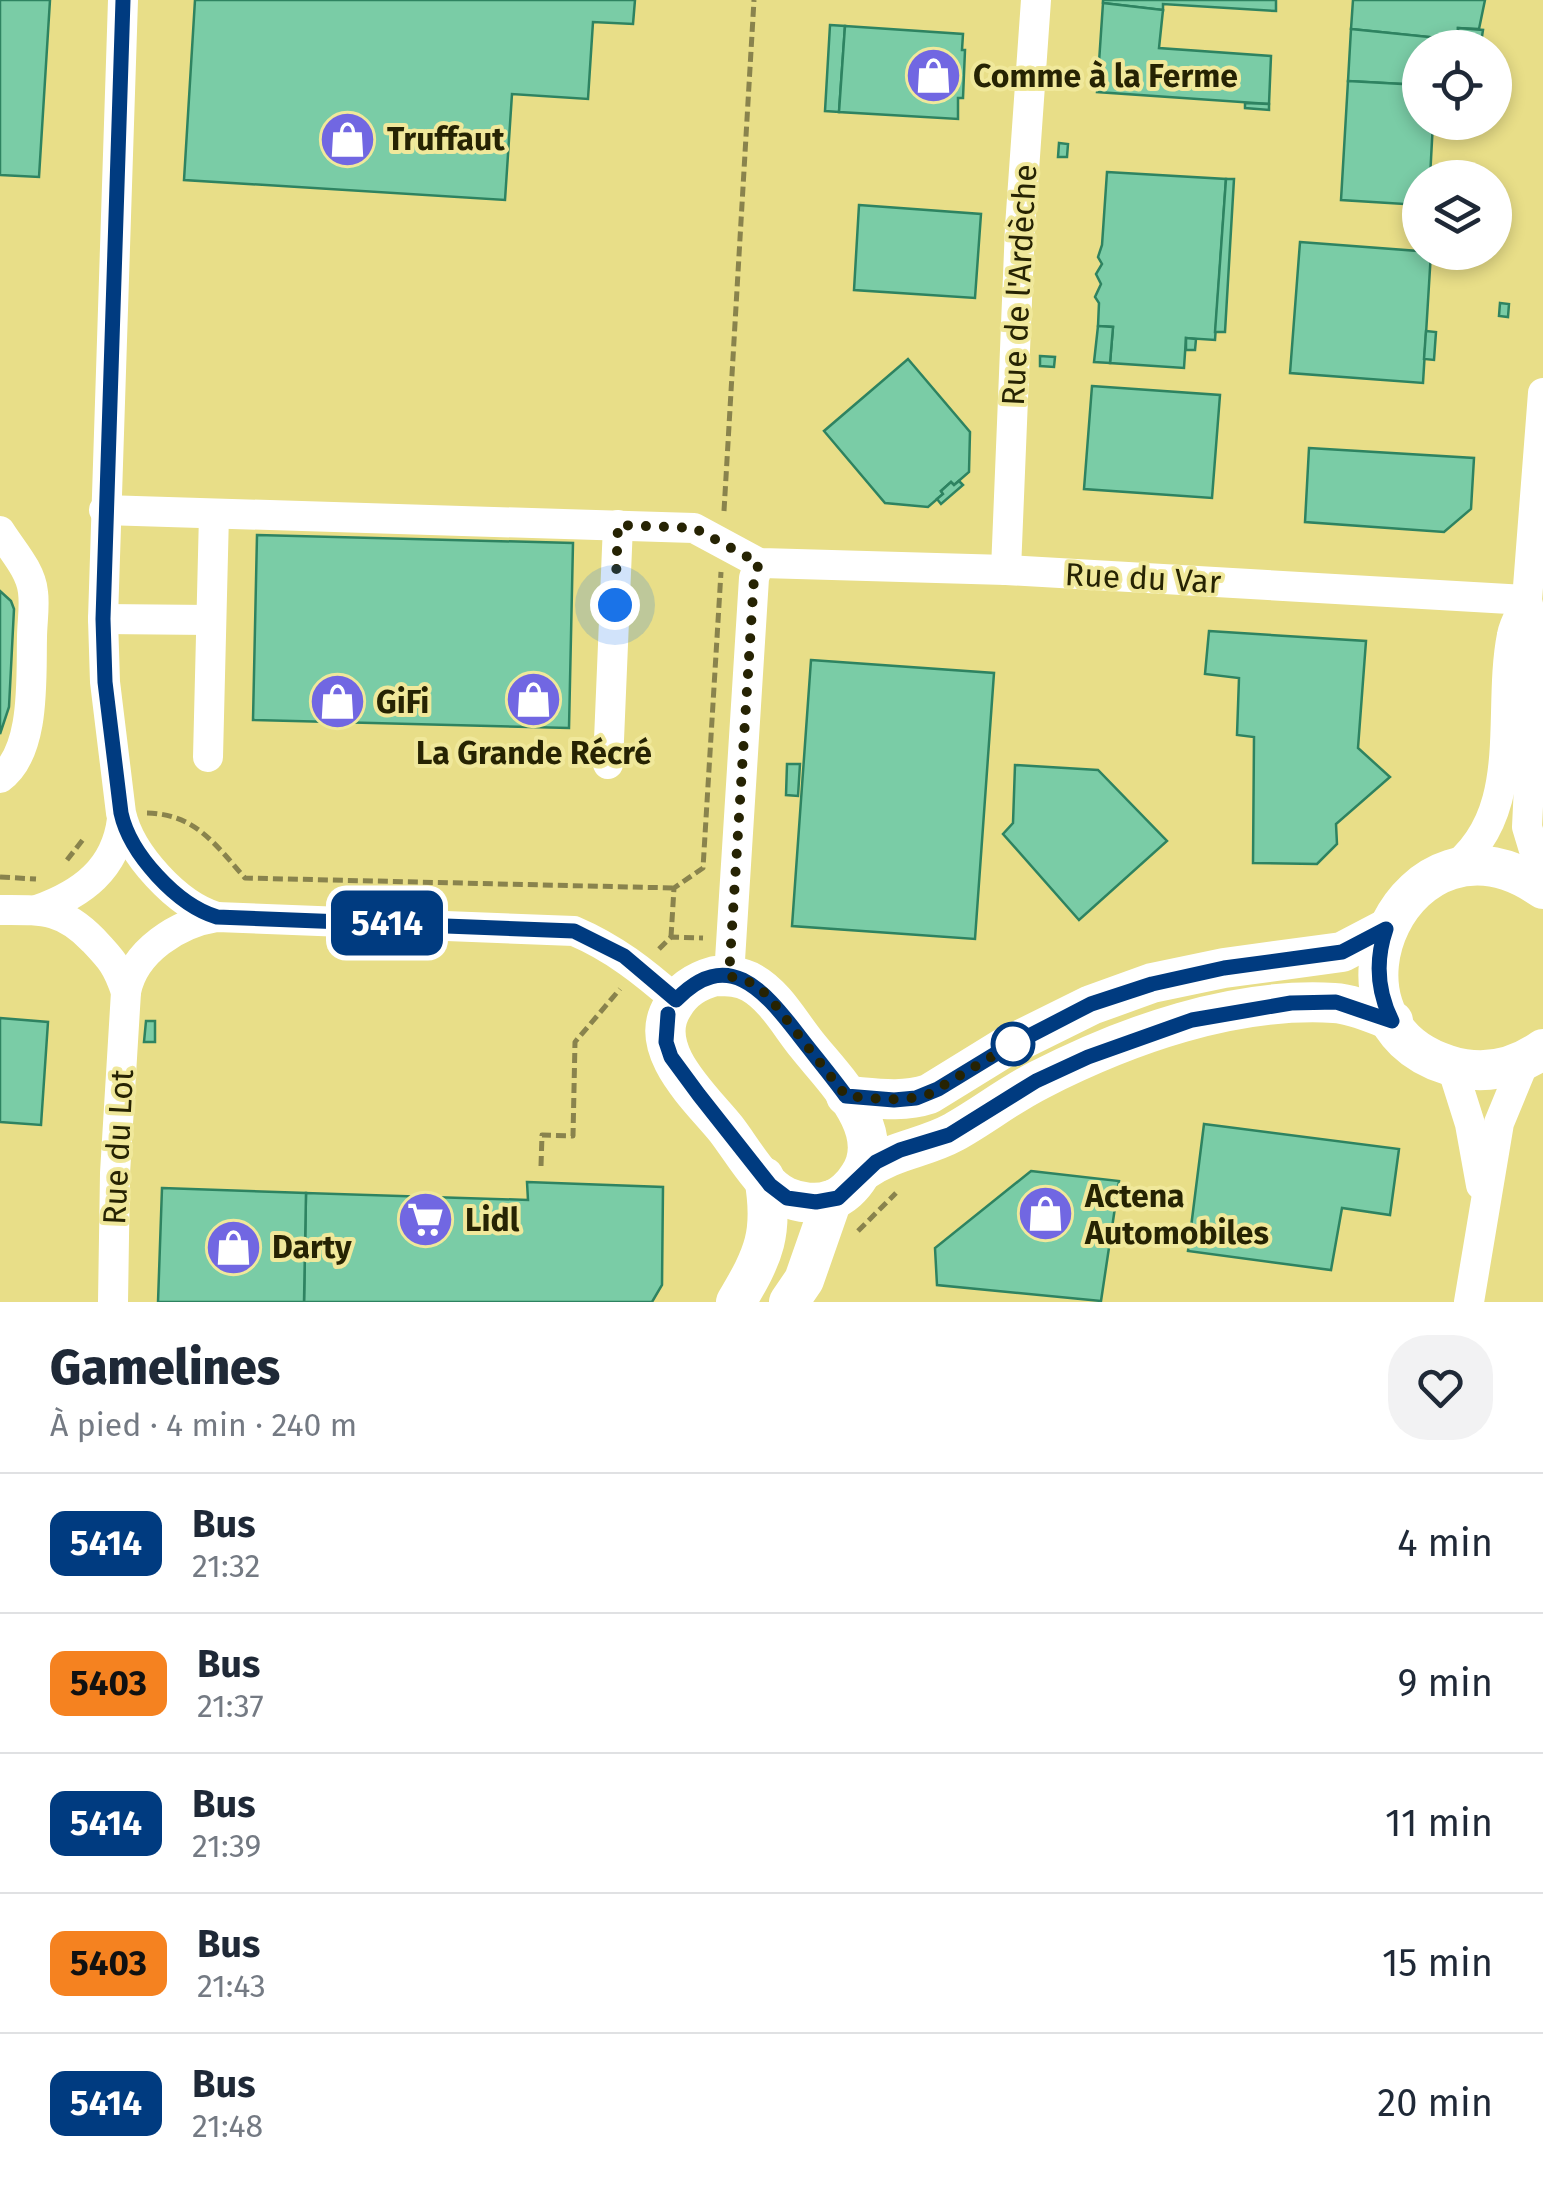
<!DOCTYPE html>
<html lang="fr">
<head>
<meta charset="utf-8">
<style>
  body { margin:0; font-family:"Fira Sans",sans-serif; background:#f2f2f3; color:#1f2937; height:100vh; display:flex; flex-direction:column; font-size:38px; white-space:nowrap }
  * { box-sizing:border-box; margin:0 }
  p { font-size:32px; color:#747a83 }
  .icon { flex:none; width:55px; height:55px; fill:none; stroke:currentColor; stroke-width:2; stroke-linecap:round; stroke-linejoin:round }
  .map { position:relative; height:1302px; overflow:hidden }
  .details { display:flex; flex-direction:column; background:#fff; flex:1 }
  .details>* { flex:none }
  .badge { padding:0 20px; border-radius:15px; font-size:35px; line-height:65px }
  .buttons { position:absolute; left:1402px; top:30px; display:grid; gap:20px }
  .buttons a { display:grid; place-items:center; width:110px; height:110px; border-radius:50%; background:#fff; box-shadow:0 5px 15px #0003; font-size:50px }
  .you { position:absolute; width:50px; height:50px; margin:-25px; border:8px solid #fff; border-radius:50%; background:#1a73e8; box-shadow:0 0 0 15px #1a73e833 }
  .map>.badge { position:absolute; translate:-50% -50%; box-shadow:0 0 0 5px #fff }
  .round { display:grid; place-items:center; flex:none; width:105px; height:105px; border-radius:40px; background:#f2f2f3 }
  .head { display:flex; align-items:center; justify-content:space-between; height:170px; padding:0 50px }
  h1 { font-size:48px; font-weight:800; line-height:75px }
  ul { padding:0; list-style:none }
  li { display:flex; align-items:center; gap:30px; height:140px; padding:0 50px; border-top:2px solid #e0e1e3 }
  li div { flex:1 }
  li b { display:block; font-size:38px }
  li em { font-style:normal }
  li .badge { min-width:110px; font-weight:700; text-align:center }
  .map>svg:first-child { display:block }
  .built { fill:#e8de88; fill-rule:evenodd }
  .building { fill:#7acca6; stroke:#2e8361; stroke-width:2.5 }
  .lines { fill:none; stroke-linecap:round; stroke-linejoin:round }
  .path { stroke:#89834d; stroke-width:5; stroke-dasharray:10 5; stroke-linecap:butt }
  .minor { stroke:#fff; stroke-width:30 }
  .major { stroke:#fff; stroke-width:40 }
  .line-casing { stroke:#fff; stroke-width:22 }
  .line { stroke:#003b80; stroke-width:15 }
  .walk { stroke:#262303; stroke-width:10; stroke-dasharray:0 18 }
  .stop-dot { fill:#fff; stroke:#003b80; stroke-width:5 }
  .labels { text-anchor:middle; stroke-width:8; stroke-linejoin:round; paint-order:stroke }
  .poi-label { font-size:32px; font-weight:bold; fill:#262303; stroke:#f0e89b; text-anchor:start }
  .street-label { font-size:32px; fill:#262303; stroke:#f0e89b }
</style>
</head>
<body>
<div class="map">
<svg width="1543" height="1302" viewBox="0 0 1543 1302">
  <rect width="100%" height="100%" fill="#f0e89b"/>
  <path class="built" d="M0,0H1543V1302H0ZM1420,48H1495V122H1420ZM1420,178H1495V252H1420Z"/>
  <g class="building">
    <path d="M0,0H50L39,177L0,175Z"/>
    <path d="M195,0H635L633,24L593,22L588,99L512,94L505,200L184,180Z"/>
    <path d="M1103,0H1276V11L1163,4V10L1103,3Z"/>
    <path d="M1353,0H1485L1479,29L1458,28V40L1351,29Z"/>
    <path d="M1103,3L1163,10L1159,48L1271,56L1269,104L1097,92Z"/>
    <path d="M830,25L845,26L839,112L825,111Z"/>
    <path d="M845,26L963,34L962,50H965L963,98H958V119L839,112Z"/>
    <path d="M1458,28L1483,30L1481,43L1458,40Z"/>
    <path d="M1351,29L1439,38L1438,48H1420V85L1348,81Z"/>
    <path d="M1348,81L1420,85V122H1433L1430,178H1420V205L1341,200Z"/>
    <path d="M1245,103L1269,104V110L1245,108Z"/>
    <path d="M1059,143L1068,144L1067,157H1058Z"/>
    <path d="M1107,172L1226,179L1215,340L1186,338L1184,368L1110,363L1113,327L1098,326L1099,303L1095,297L1101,284L1096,274L1102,264L1098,257L1102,245Z"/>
    <path d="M1226,179H1234L1225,332H1215Z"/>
    <path d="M859,205L981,214L975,298L854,290Z"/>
    <path d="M1300,242L1431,252L1423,383L1290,373Z"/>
    <path d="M1500,303L1509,304L1508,317L1499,316Z"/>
    <path d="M1098,326L1113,327L1110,363L1094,362Z"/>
    <path d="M1426,331L1436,332L1434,360L1424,359Z"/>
    <path d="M1186,338L1196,339L1195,350H1186Z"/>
    <path d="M1040,356L1055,357L1054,367L1040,366Z"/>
    <path d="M908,359L970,432L969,472L954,485L951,482L941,491L943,494L928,507L885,503L824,431Z"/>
    <path d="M1092,386L1220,395L1212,498L1084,489Z"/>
    <path d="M1309,448L1474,458L1471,509L1444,532L1305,522Z"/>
    <path d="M959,481L963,485L941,504L937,499L943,494L941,491L951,482L954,485Z"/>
    <path d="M257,535L573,543L569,728L253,720Z"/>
    <path d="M0,591L11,601L14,609L9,707L0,734Z"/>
    <path d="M1209,631L1366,641L1358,748L1390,777L1336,824L1337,844L1317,864L1253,863L1254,737L1237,735L1239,678L1205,674Z"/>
    <path d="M811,660L994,673L975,939L792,926Z"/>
    <path d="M787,764H800L798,796L786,795Z"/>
    <path d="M1015,765L1098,770L1167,841L1079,920L1003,834L1013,823Z"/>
    <path d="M0,1018L48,1022L41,1125L0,1122Z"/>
    <path d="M146,1021H155V1042H144Z"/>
    <path d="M1204,1124L1399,1149L1390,1215L1342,1208L1331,1270L1188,1251Z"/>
    <path d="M1031,1171L1119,1181L1101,1301L937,1285L935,1248Z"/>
    <path d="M527,1182L663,1187L662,1285L652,1302H304L306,1193L528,1200Z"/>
    <path d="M162,1188L306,1193L304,1302H158Z"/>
  </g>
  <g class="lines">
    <g class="path">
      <path d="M724,511L754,0"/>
      <path d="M147,813C195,814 215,844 245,878L674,888"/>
      <path d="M67,860L85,837"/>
      <path d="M0,877L36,879"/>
      <path d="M671,937L674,888L703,868L721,572"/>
      <path d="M659,949L671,937L703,938"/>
      <path d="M541,1166L542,1135L573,1136L575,1042L620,989"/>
      <path d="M858,1231L896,1193"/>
    </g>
    <g class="minor">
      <path d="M123,0L103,619L105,682L121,813C130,854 177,905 217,917"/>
      <path d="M1543,393L1527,600L1536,639L1527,827L1543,880"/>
      <path d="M104,510L694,528L759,563L1006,570L1527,600"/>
      <path d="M0,531C11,549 31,570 33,592C35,607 32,623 32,638C31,678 36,752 0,778"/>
      <path d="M1006,570L1020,227L1036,0"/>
      <path d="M103,619L211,620"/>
      <path d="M208,757L214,514"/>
      <path d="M608,764L618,525"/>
      <path d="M1448,872C1527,816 1496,715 1512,635C1514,623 1522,611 1527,600"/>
      <path d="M0,910C42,910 62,908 93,940C111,959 117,965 126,992"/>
      <path d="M37,910C82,894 116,869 122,819"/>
      <path d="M729,976L754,578L759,563"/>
      <path d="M1452,1067L1470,1124L1481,1185"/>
      <path d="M113,1302L115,1173L126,992C134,951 178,923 217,917L574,931C614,948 644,972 676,1000"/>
      <path d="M1469,1302L1499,1123L1525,1060"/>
    </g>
    <g class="major">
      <path d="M1543,889C1407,793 1304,1020 1448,1065C1482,1076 1515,1069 1543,1049"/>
      <path d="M715,976C728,976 740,976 752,983C775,996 790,1024 807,1045C833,1078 890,1131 859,1176C853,1186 842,1197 831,1200C818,1205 799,1203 786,1197C761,1185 743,1151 726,1129C701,1098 645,1049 673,1006C683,989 697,981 715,976Z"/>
      <path d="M846,1096C874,1098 902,1103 929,1094L1002,1049L1091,1005L1152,983L1224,968L1342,952L1386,929"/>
      <path d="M863,1171C894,1149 923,1149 954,1132C983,1116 1009,1095 1039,1080C1127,1035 1234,997 1334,1003C1354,1004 1374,1014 1393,1021"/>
      <path d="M736,1302C764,1255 774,1233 764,1177"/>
      <path d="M789,1302L804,1280L832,1200"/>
    </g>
  </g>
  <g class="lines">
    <defs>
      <path id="line" d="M123,0L103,619L105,682L121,813C130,854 177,905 217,917L574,931L624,956L676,1000C727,947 763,989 797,1033C813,1054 830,1074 846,1096L894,1100L916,1098L938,1089L1002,1050L1091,1004L1152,984L1224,968L1342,952L1386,929C1375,961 1377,991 1392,1021L1336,1002L1291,1003L1192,1020L1088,1057L1036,1081L949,1135L900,1150L876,1162L838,1198L816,1202L787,1198L770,1185L699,1095L671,1057L666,1042L668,1014"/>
    </defs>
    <use href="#line" class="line-casing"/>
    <use href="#line" class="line"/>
    <path class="walk" d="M615,605L618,525L694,528L759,563L754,578L729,976L755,984L769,997L846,1096C874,1098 902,1103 929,1094L1018,1041L1013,1044"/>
  </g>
  <defs>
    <symbol id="shop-disc" viewBox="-11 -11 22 22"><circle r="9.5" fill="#7167e2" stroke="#f0e89b"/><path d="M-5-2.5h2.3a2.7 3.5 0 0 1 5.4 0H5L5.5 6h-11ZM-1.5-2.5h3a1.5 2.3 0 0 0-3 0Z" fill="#fff"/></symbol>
    <symbol id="supermarket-disc" viewBox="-11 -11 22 22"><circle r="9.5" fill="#7167e2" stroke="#f0e89b"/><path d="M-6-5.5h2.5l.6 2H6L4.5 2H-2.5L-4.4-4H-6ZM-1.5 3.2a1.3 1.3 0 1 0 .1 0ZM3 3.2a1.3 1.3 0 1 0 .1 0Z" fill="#fff"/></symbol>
  </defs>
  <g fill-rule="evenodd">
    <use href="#shop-disc" x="902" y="44" width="63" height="63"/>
    <use href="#shop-disc" x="316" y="108" width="63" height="63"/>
    <use href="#shop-disc" x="502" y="668" width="63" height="63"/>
    <use href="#shop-disc" x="306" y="670" width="63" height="63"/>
    <use href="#shop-disc" x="1014" y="1182" width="63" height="63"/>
    <use href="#supermarket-disc" x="394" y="1188" width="63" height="63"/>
    <use href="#shop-disc" x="202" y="1216" width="63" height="63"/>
  </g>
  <circle class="stop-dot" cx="1013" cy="1044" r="20"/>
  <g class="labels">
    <g class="poi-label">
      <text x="973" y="87">Comme à la Ferme</text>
      <text x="387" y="150">Truffaut</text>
      <text x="376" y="713">GiFi</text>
      <text x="534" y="764" text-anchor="middle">La Grande Récré</text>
      <text x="1085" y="1207">Actena<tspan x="1085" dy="37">Automobiles</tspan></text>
      <text x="465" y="1231">Lidl</text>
      <text x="272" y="1258">Darty</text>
    </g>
    <g class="street-label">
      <text transform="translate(1019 285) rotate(-87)" y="11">Rue de l'Ardèche</text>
      <text transform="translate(1143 578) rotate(3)" y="11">Rue du Var</text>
      <text transform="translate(118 1147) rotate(-87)" y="11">Rue du Lot</text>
    </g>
  </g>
</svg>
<div class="buttons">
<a><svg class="icon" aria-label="locate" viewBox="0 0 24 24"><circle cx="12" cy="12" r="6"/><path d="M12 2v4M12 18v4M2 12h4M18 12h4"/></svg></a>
<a><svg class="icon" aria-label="layers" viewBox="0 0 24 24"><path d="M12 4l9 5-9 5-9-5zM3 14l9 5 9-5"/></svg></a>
</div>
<div class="you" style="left:615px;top:605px"></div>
<b class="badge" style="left:387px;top:923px;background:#003b80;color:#fff">5414</b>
</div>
<section class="details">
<div class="head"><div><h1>Gamelines</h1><p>À pied · 4 min · 240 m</p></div><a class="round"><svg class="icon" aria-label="heart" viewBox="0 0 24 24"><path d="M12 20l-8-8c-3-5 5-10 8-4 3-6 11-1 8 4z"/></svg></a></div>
<ul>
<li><span class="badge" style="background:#003b80;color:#fff">5414</span><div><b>Bus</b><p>21:32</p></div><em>4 min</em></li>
<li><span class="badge" style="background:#f58220;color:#111">5403</span><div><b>Bus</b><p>21:37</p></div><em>9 min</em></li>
<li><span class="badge" style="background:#003b80;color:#fff">5414</span><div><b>Bus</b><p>21:39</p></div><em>11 min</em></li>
<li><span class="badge" style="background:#f58220;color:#111">5403</span><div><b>Bus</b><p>21:43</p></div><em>15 min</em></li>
<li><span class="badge" style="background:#003b80;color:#fff">5414</span><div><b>Bus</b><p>21:48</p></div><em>20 min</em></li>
</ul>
</section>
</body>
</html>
